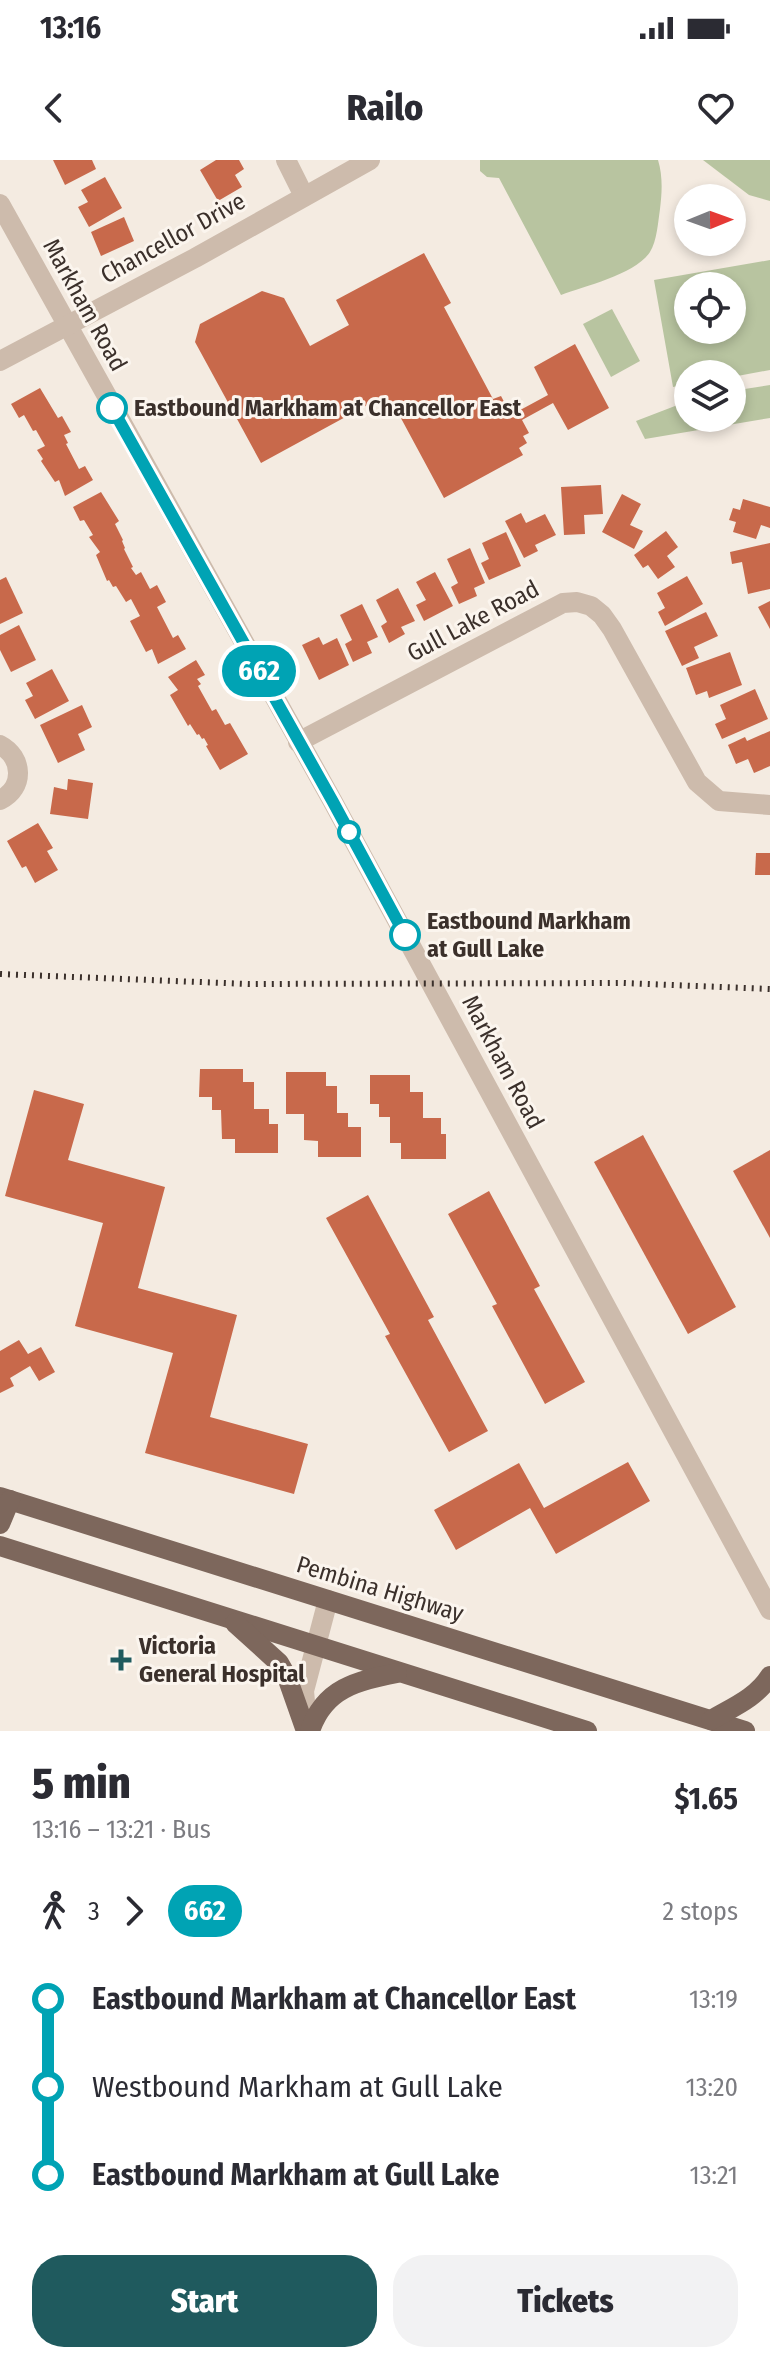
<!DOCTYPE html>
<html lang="en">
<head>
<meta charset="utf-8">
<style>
  body { margin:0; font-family:"Fira Sans Condensed",sans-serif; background:#f2f2f3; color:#2b2b33; height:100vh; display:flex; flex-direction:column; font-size:30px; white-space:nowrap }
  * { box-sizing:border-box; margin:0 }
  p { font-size:26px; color:#7c7c81 }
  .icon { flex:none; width:44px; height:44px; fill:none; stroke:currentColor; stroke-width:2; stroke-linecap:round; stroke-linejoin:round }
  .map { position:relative; height:1571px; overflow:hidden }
  .panel { display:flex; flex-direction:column; background:#fff; flex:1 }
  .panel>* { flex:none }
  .badge { padding:0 16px; border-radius:26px; font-size:28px; line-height:52px }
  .needle { width:52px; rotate:89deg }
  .controls { position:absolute; left:674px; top:24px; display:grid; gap:16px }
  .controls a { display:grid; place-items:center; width:72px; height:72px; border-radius:50%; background:#fff; box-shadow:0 4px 12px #0003; font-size:40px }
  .map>.badge { position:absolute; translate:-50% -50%; box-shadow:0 0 0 4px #fff }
  .legs { display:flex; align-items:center; gap:12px; height:88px; padding:0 32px; font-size:26px }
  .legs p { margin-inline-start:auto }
  .head { display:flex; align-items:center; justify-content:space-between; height:136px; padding:0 32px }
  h1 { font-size:44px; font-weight:800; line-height:60px }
  .action { display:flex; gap:16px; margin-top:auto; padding:16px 32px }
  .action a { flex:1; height:92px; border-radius:32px; background:#1f5a5e; color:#fff; font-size:32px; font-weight:800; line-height:92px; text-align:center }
  .action a+a { background:#f2f2f3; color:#2b2b33 }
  ul { padding:0 32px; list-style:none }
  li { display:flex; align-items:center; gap:28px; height:88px; font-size:30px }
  li i { display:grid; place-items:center; width:12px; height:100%; margin:0 10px; background:currentColor }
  li i::after { content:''; width:20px; height:20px; margin:-10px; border:6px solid; border-radius:50%; background:#fff }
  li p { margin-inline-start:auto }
  li:first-child i { background:linear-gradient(#0000 50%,currentColor 0) }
  li:last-child i { background:linear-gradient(currentColor 50%,#0000 0) }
  .status { display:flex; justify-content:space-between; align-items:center; height:56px; padding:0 40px; background:#fff; direction:ltr }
  .status svg { height:22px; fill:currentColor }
  header { display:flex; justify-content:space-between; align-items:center; height:104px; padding:0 32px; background:#fff; font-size:36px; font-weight:800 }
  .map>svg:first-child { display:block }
  .green { fill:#b8c4a0; fill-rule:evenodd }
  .building { fill:#c8694b }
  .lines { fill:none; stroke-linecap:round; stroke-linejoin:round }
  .minor { stroke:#cdbbac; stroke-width:20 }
  .major { stroke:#7d675c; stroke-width:20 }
  .rail { stroke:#3b302b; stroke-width:6; stroke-dasharray:2 6; stroke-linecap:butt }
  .line-1-casing { stroke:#fff; stroke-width:18 }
  .line-1 { stroke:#00a3b4; stroke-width:12 }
  .stop-1-dot { fill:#fff; stroke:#00a3b4; stroke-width:4 }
  .poi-dot { fill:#1f5a5e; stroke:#fbf5ee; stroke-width:3 }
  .labels { text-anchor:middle; stroke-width:6; stroke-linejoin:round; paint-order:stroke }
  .street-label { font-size:24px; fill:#3b302b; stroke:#fbf5ee }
  .stop-label { font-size:24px; font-weight:bold; fill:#3b302b; stroke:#fbf5ee; text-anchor:start }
  .poi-label { font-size:24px; font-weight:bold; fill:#3b302b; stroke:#fbf5ee; text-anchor:start }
</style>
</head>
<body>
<div class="status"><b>13:16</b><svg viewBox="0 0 49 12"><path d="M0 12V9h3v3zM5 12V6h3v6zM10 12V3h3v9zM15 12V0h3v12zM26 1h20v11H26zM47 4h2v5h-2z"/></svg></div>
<header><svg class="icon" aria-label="back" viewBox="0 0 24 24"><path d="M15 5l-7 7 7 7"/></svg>Railo<svg class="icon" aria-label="heart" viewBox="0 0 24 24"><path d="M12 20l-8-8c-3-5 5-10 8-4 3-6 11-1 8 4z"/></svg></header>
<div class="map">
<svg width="770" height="1571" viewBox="0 0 770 1571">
  <rect width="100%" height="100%" fill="#f4ebe1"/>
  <g class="green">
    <path d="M480,0H658C663,16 662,33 660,49C658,62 657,81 650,92C636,114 585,126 561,135L499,18L487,17L480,11Z"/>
    <path d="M703,0H770V41L749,35Z"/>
    <path d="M770,100V210L732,217V214H688V224L673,227L654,120ZM732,126V170H688V126Z"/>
    <path d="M612,149L640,201L611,217L583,164Z"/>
    <path d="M770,225V258L645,279L636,261L688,241V258H732V231Z"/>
  </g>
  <g class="building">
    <path d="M53,0H92L96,9L65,25Z"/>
    <path d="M216,0H239L244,9L235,15L242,27L218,41L200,10Z"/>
    <path d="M105,17L122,48L89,67L78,47L88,42L81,30Z"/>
    <path d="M124,57L134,81L101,96L91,72Z"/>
    <path d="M424,93L451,143L444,147L493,239L501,236L511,255L548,235L534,207L575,184L609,248L568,270L553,243L522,260L529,273L523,276L527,283L519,288L523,295L444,338L396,249L373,242L261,303L195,182L200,164L262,131L284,138L310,186L349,165L336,140Z"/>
    <path d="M40,228L58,258L62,256L71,272L64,275L68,283L66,284L79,309L85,306L93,320L65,336L59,320L55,322L41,301L43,299L37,290L45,286L36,270L33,271L24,255L19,258L11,244Z"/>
    <path d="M601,325L603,354L584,355L585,374L564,375L561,327Z"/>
    <path d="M101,332L119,361L115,364L123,380L122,381L125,388L124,389L133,407L131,408L136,415L141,412L150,429L157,425L166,442L157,447L173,478L178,475L186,489L158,504L152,489L146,492L130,461L140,456L131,439L126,442L116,426L113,427L109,420L107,421L96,395L100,392L89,377L93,375L84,360L80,361L73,347Z"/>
    <path d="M622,334L641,344L630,365L643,371L634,389L602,372Z"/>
    <path d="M743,339L770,347V368L761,365L756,379L733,372L736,362L729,360L733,348L740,350Z"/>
    <path d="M521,353L526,363L545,354L556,375L535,385L538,391L524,398L505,361Z"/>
    <path d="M666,371L678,387L667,396L675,407L658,419L648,405L643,408L634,395Z"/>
    <path d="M506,372L521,406L489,420L481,403L489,399L482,383Z"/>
    <path d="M770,383V429L748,434L742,402L732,404L730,392Z"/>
    <path d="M470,388L485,423L474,428L477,436L459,444L451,427L458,423L447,399Z"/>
    <path d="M435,412L453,446L424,461L416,445L426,440L416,422Z"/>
    <path d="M687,416L703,444L665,466L658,452L665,448L657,433Z"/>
    <path d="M6,417L23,453L0,464V420Z"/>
    <path d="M398,428L415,461L401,467L405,474L389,483L381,466L387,462L376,440Z"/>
    <path d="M770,441V469L758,447Z"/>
    <path d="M362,444L378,477L367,482L372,493L353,502L345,484L352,480L340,455Z"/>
    <path d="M706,452L718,476L694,487L699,498L682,506L665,471Z"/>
    <path d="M19,465L36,500L11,512L0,490V475Z"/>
    <path d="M319,477L323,485L337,478L349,505L319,520L302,485Z"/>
    <path d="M730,492L742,525L709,538L707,531L696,535L686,508Z"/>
    <path d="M196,500L205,515L197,519L201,524L198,526L212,551L216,549L225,565L230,563L248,594L220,610L206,586L208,585L204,578L202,579L199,574L197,575L190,564L188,566L170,535L178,530L168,517Z"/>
    <path d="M52,509L69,541L35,559L25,540L33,536L26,523Z"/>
    <path d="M755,529L768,559L722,579L715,564L726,559L720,545Z"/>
    <path d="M82,545L92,567L78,574L85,590L58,603L40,565Z"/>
    <path d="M770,571V606L754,613L748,599L736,604L728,585L745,577L747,581Z"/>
    <path d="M68,619L93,623L88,659L50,654L54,627L67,630Z"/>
    <path d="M38,663L53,688L47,691L58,710L35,723L26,706L22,708L7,681Z"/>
    <path d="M756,693H770V715H755Z"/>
    <path d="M200,909H243V922H254V949H269V964H278V993H235V979H222L221,950H212V937H199Z"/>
    <path d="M286,912H326V926H337V953H348V967H361V997H318V981L304,980V954H286Z"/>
    <path d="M370,915H410V932H423V958H441V974H446V999H401V983H390V957H379V944H370Z"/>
    <path d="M34,930L84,944L68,1000L165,1027L138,1128L237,1155L210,1257L308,1284L294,1334L145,1293L173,1193L75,1166L103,1063L5,1036Z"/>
    <path d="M643,975L736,1147L688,1174L594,1002Z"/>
    <path d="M770,990V1078L733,1011Z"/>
    <path d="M489,1031L540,1126L534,1129L585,1222L545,1244L492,1146L497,1144L448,1054Z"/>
    <path d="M368,1035L434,1157L428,1160L488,1271L449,1292L385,1176L390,1174L326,1058Z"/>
    <path d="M19,1180L28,1194L41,1187L55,1212L39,1221L30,1206L10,1218L14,1226L0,1233V1191Z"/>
    <path d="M628,1302L650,1341L556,1394L530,1348L456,1390L434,1350L519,1303L544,1348Z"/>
  </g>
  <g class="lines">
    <g class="minor">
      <path d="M286,0L304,36"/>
      <path d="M0,44L333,642L770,1450"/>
      <path d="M0,201L195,98L370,0"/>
      <path d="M298,582L563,443L577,442L591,446L602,455L612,469L697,622L719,641L770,645"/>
      <path d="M0,585C23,597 25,628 0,640"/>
      <path d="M307,1563L304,1531L328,1440"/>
    </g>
    <g class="major">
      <path d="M0,1337L745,1571"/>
      <path d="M0,1364L10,1340"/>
      <path d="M0,1386L587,1571"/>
      <path d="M235,1463L279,1503L287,1517L306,1571"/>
      <path d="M711,1560C733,1547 756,1538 770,1516"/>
      <path d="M310,1571C324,1528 357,1521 397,1513"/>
    </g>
    <path class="rail" d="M0,814L249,824L623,823L770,829"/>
  </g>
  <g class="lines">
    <defs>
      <path id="line-1" d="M112,248L333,642L405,775"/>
    </defs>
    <use href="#line-1" class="line-1-casing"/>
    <use href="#line-1" class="line-1"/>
  </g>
  <g class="stop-1-dot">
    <circle cx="112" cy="248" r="14"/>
    <circle cx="349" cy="672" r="10"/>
    <circle cx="405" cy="775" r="14"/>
  </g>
  <path class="poi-dot" d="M117 1488h8v8h8v8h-8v8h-8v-8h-8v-8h8z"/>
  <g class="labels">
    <g class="street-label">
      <text transform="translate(173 78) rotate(-29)" y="8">Chancellor Drive</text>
      <text transform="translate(85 145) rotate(61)" y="8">Markham Road</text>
      <text transform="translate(473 461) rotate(-28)" y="8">Gull Lake Road</text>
      <text transform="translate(503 902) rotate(62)" y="8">Markham Road</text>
      <text transform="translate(380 1429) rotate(17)" y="8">Pembina Highway</text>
    </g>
    <g class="stop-label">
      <text x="134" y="256">Eastbound Markham at Chancellor East</text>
      <text x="427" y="769">Eastbound Markham<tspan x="427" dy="28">at Gull Lake</tspan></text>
    </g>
    <g class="poi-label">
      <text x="139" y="1494">Victoria<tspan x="139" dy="28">General Hospital</tspan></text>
    </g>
  </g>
</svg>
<div class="controls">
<a><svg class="needle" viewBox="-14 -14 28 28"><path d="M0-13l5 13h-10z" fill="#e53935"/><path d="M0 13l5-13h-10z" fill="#7c7c81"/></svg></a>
<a><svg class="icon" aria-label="locate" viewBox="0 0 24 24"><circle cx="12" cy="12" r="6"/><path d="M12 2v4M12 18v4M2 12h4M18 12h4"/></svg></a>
<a><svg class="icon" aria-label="layers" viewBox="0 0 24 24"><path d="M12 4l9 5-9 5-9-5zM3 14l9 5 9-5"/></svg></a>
</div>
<b class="badge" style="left:259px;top:511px;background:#00a3b4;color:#fff">662</b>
</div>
<section class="panel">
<div class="head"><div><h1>5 min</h1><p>13:16 – 13:21 · Bus</p></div><b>$1.65</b></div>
<div class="legs"><svg class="icon" aria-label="walk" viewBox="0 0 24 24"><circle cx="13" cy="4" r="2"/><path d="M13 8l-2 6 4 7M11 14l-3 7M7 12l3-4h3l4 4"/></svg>3<svg class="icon" aria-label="forward" viewBox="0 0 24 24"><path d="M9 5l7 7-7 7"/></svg><b class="badge" style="background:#00a3b4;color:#fff">662</b><p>2 stops</p></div>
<ul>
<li><i style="color:#00a3b4"></i><b>Eastbound Markham at Chancellor East</b><p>13:19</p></li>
<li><i style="color:#00a3b4"></i><span>Westbound Markham at Gull Lake</span><p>13:20</p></li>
<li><i style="color:#00a3b4"></i><b>Eastbound Markham at Gull Lake</b><p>13:21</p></li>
</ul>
<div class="action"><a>Start</a><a>Tickets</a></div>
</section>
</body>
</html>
